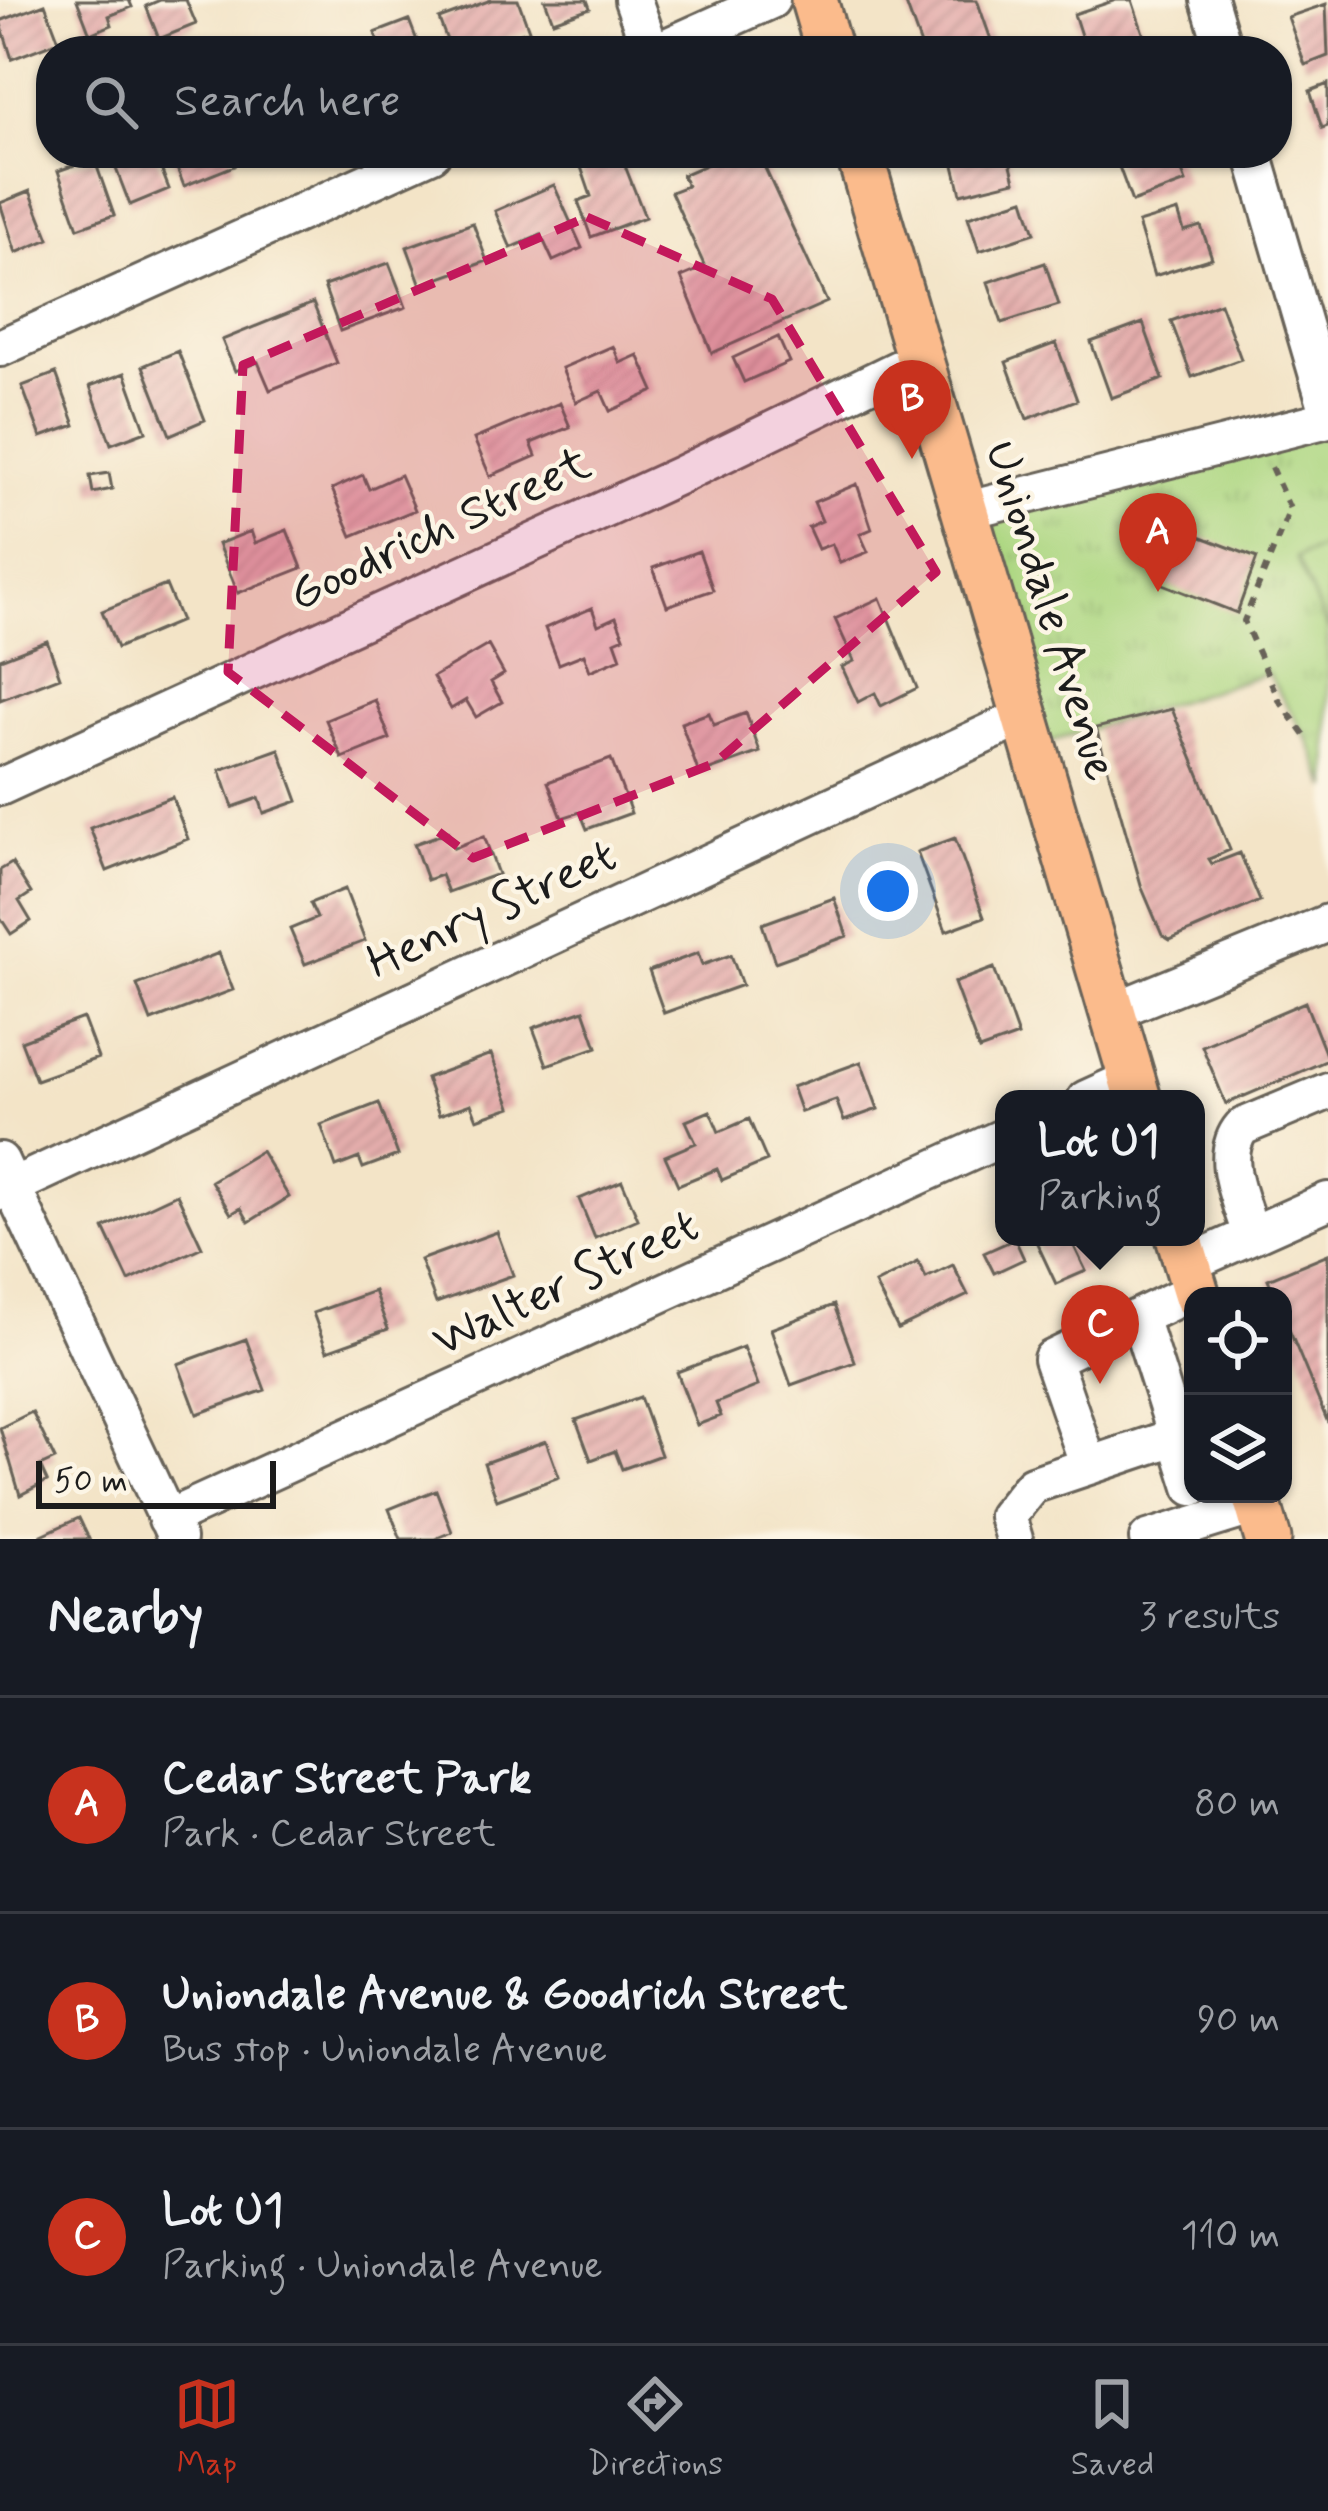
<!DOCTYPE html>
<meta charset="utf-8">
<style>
:root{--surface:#171b24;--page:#242831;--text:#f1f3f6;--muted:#9ea1a6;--line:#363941;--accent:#c8321e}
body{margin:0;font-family:Mynerve,sans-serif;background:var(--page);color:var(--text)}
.controls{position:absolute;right:36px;bottom:36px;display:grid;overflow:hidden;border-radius:24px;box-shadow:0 3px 9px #0004}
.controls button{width:108px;height:108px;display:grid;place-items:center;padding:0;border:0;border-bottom:3px solid var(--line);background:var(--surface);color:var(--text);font:60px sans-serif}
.scale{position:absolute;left:36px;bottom:30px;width:240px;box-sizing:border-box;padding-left:12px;border:6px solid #1c1c1c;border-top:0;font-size:33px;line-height:42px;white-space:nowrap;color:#1c1c1c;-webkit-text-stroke:9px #fcf5e5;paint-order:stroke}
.you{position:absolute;left:888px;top:891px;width:42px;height:42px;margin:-30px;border:9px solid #fff;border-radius:50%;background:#1a73e8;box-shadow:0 0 0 18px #1a73e833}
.badge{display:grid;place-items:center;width:78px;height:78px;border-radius:50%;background:var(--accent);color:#fff;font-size:39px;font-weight:700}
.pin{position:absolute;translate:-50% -99px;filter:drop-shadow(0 3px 6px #0008)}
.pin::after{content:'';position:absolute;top:63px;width:42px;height:36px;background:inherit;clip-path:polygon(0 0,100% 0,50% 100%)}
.popup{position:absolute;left:995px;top:1090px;width:210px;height:156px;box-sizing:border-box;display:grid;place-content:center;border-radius:24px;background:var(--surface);filter:drop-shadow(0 3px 9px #0005);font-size:39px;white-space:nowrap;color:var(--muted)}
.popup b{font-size:45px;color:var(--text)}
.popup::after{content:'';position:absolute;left:50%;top:100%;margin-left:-24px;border:24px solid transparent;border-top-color:var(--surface)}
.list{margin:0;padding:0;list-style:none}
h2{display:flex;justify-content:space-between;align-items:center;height:156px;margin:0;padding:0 48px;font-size:51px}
h2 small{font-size:39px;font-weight:400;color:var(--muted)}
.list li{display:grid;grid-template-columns:78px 1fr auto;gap:36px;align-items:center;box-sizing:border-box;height:216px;padding:0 48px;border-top:3px solid var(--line)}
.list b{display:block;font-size:45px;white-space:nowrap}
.list p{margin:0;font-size:39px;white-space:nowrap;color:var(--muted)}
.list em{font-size:39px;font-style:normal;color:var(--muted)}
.icon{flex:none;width:66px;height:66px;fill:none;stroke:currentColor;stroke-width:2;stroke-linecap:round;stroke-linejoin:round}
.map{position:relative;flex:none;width:1328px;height:1539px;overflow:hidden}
.search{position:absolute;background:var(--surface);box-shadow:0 3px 9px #0004;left:36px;right:36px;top:36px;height:132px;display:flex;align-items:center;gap:30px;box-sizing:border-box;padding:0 42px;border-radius:48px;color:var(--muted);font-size:45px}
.sheet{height:804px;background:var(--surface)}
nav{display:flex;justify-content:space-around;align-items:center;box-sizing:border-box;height:168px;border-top:3px solid var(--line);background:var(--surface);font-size:33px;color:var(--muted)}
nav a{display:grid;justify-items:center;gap:6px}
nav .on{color:var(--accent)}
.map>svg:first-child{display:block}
.grass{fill:url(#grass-tufts);stroke:#647a4f;stroke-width:3}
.pitch{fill:#add782;stroke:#647a4f;stroke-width:3}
.building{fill:url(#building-hatch)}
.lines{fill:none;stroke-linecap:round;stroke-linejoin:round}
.minor-casing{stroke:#676258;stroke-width:42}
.major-casing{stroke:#676258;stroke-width:51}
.path{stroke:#676258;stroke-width:6;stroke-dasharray:9 9;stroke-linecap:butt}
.minor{stroke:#fff;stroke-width:36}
.major{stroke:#fbbb8c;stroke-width:45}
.marked{fill:#c2185b;fill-opacity:0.2;stroke:#c2185b;stroke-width:9;stroke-dasharray:24 15;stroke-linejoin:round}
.labels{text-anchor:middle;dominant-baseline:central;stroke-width:9;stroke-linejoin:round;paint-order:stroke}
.street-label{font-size:48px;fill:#1c1c1c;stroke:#fcf5e5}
</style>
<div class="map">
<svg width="1328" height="1539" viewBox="0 0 1328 1539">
<defs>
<pattern id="grass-tufts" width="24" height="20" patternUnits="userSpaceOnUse" patternTransform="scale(3)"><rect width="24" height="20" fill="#add782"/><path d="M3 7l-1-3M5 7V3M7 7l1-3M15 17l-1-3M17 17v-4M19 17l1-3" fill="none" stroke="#94b870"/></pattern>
<pattern id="building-hatch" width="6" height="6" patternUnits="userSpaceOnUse" patternTransform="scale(3)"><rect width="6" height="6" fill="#e4adac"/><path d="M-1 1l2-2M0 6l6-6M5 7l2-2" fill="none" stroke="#c39493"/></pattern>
</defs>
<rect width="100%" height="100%" fill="#fcf5e5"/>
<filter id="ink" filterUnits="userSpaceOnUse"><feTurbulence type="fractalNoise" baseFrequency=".00833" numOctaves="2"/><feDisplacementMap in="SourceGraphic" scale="24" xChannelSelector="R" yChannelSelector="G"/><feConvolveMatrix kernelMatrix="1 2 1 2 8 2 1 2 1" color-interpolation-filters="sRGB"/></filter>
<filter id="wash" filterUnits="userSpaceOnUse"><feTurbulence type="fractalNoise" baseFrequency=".004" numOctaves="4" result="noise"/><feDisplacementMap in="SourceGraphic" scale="48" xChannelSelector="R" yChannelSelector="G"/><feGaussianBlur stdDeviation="2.7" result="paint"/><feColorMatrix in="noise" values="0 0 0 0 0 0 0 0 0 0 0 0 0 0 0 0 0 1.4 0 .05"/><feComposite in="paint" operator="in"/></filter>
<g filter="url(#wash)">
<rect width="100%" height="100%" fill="#f3e4c7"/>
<!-- grass -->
<path class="grass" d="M1328,420V788L1309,741L1267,673L1034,747L964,511Z"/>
<!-- pitch -->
<path class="pitch" d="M1328,545V630L1296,558Z"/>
<g id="blocks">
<!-- building -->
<path class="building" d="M77,0H129L132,7L109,16L112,25L90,34Z
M160,0H186L196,24L159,39L146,6Z
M491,0H518L529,30L471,51H451L439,19Z
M545,0H587L590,8L553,21Z
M917,0H977L995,51H923L906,4Z
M1116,0H1132L1148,48L1086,51L1074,14Z
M45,4L59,41L12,59L0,21Z
M1326,4L1328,56L1305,65L1288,17Z
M409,20L421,51H381L375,33Z
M1328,84V126L1322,128L1310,91Z
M110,153H155L169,189L130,205Z
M171,153H229L234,166L184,186Z
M620,153L645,217L591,237L578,201L591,196L581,167Z
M733,153H758L827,302L712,353L681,277L705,267L671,192L687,186L682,175Z
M970,153H1008L1015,181L961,194L952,157Z
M1114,153H1175L1186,182L1132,202Z
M94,158L114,215L78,228L58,171Z
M554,185L582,248L553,261L541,235L511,248L495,211Z
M30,191L49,239L16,253L0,203Z
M1024,199L1035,233L979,251L968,217Z
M1178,211L1184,231L1201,226L1212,258L1154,276L1138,223Z
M473,223L487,261L421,285L407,247Z
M389,263L406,307L340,331L324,286Z
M1045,263L1059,305L1002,323L988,282Z
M313,303L337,363L270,390L258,362L235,371L222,340Z
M1220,303L1241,359L1192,377L1171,321Z
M1143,323L1163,379L1111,398L1091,342Z
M778,337L789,362L744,382L733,358Z
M1056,343L1077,400L1027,419L1006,362Z
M613,346L620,363L638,355L654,391L610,411L601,391L576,402L562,368Z
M178,351L205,420L170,435L143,366Z
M56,373L75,425L41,437L22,386Z
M125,373L146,431L111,444L90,386Z
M560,403L570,427L531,443L536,456L490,476L474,439Z
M109,473L112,489L93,493L90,476Z
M363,475L369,489L400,475L415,510L352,536L332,489Z
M857,484L872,529L860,534L868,552L840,563L832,544L818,549L808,527L822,521L814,502Z
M1181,529L1257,558L1237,613L1160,583Z
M287,530L302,568L238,593L218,544L251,531L255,543Z
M699,551L713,590L667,606L653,568Z
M166,585L181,621L117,648L102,611Z
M880,598L917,688L881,706L875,693L858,702L842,667L854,661L835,619Z
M592,608L598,625L616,617L624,637L615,641L621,658L590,671L584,654L559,664L545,628Z
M47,641L60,677L0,700V659Z
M488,645L504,674L491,682L502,702L476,717L466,700L451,709L433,677Z
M375,700L390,739L342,758L326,720Z
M1172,709L1230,850L1209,859L1212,864L1240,853L1260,901L1170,940L1162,935L1142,888L1096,728Z
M709,713L714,725L746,713L760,752L699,774L681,723Z
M279,749L298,801L264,813L259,798L233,807L220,770Z
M611,759L631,813L587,829L580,812L562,818L548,782Z
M172,797L188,839L107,871L90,828Z
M448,832L454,848L484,836L498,874L448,892L441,875L427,880L414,844Z
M955,838L984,917L946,931L917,852Z
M12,863L31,893L19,901L31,921L11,934L0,917V870Z
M345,889L365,941L305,964L290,929L317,918L310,903Z
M834,898L847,936L775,962L762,924Z
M219,953L233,990L151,1021L137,985Z
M698,953L702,965L731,955L742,985L664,1013L649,971Z
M994,968L1018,1036L979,1050L954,983Z
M1305,1002L1328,1060L1226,1104L1202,1046Z
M584,1010L597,1047L547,1065L533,1028Z
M83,1018L98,1058L36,1080L21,1041Z
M491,1054L511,1107L477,1119L471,1104L439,1115L426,1078Z
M861,1062L878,1109L844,1121L836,1100L801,1112L792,1087Z
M379,1103L398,1155L363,1168L359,1158L336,1167L321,1125Z
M710,1111L719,1132L749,1119L767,1161L722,1180L717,1169L678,1185L665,1156L696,1143L686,1121Z
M261,1151L289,1197L249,1222L241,1208L231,1214L211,1181Z
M622,1181L638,1219L595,1238L579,1199Z
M177,1194L202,1247L129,1281L104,1228Z
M497,1232L513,1275L436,1303L420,1260Z
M1034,1237H1083L1072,1242L1086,1271L1056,1284Z
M1015,1239L1024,1259L994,1273L984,1253Z
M1328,1254V1423L1283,1315V1296H1275L1268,1279Z
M918,1262L926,1278L953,1265L968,1295L898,1329L875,1284Z
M374,1291L388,1329L327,1351L313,1313Z
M834,1305L855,1362L791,1385L771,1329Z
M246,1339L265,1390L197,1414L178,1364Z
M743,1347L758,1386L716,1403L721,1416L697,1425L677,1372Z
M640,1397L661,1455L622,1469L615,1451L591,1460L576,1420Z
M32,1412L55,1459L40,1466L47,1481L20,1495L0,1428Z
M546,1441L559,1477L497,1500L484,1463Z
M436,1490L452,1532L435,1539H401L389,1509Z
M79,1518L89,1539H44L42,1535Z"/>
</g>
</g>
<g filter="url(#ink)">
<use href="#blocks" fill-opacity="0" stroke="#676258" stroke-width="3"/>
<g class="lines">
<!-- minor casing -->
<g class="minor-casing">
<path id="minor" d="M633,0L651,51
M1209,0L1224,51
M658,51L771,0
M1253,153L1328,410
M0,348L432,153
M964,511L1328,419
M0,787L680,475L919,359
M1114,1011L1328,923
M1086,1099L1132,1078
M0,1161L177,1539
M0,1192L1025,716
M1251,1235C1242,1203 1217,1156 1242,1127L1328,1091
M1187,1264L1328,1201
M1089,1466L1052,1359L1139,1317
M1193,1487L1139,1317L1195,1290
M167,1519L1004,1137
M1014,1539L1007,1516L1032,1485L1178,1436
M1148,1539L1258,1505"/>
</g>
<!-- major casing -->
<g class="major-casing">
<path id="major" d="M814,0L829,51
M859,153L1138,1099
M1179,1237L1197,1296
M1255,1494L1268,1539"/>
</g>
<!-- path -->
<path class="path" d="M1271,467L1290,509L1244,621L1279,700L1309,741"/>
<!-- minor -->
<use href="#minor" class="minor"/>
<!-- major -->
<use href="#major" class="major"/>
</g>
</g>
<!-- marked area -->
<path class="marked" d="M587,217L772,299L936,572L715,763L473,858L228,672L243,365Z"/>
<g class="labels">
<!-- street labels -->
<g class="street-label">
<text transform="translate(440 530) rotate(-25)">Goodrich Street</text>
<text transform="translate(1050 611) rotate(73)">Uniondale Avenue</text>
<text transform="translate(492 910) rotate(-25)">Henry Street</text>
<text transform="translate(566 1284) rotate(-25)">Walter Street</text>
</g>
</g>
</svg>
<div class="controls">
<button><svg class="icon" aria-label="locate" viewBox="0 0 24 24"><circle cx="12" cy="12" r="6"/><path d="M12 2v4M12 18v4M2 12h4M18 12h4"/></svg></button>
<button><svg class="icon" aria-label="layers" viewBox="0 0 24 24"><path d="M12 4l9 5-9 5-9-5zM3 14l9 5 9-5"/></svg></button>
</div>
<div class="scale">50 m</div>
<div class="you"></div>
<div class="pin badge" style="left:1158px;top:592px">A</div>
<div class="pin badge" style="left:912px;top:459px">B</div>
<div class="pin badge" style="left:1100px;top:1384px">C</div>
<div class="popup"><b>Lot U1</b>Parking</div>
<div class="search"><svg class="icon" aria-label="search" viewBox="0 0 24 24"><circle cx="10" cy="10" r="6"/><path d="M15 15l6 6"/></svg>Search here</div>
</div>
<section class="sheet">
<h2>Nearby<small>3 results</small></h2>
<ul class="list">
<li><span class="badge">A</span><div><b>Cedar Street Park</b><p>Park · Cedar Street</p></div><em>80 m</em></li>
<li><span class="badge">B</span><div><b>Uniondale Avenue &amp; Goodrich Street</b><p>Bus stop · Uniondale Avenue</p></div><em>90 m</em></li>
<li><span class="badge">C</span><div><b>Lot U1</b><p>Parking · Uniondale Avenue</p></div><em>110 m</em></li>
</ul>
</section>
<nav>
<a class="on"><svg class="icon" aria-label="map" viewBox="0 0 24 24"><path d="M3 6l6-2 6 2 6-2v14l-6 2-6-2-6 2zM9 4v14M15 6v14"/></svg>Map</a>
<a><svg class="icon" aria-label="directions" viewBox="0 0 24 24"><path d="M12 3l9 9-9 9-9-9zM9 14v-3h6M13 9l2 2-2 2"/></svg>Directions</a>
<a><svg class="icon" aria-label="saved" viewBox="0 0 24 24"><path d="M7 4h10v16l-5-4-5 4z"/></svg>Saved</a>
</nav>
